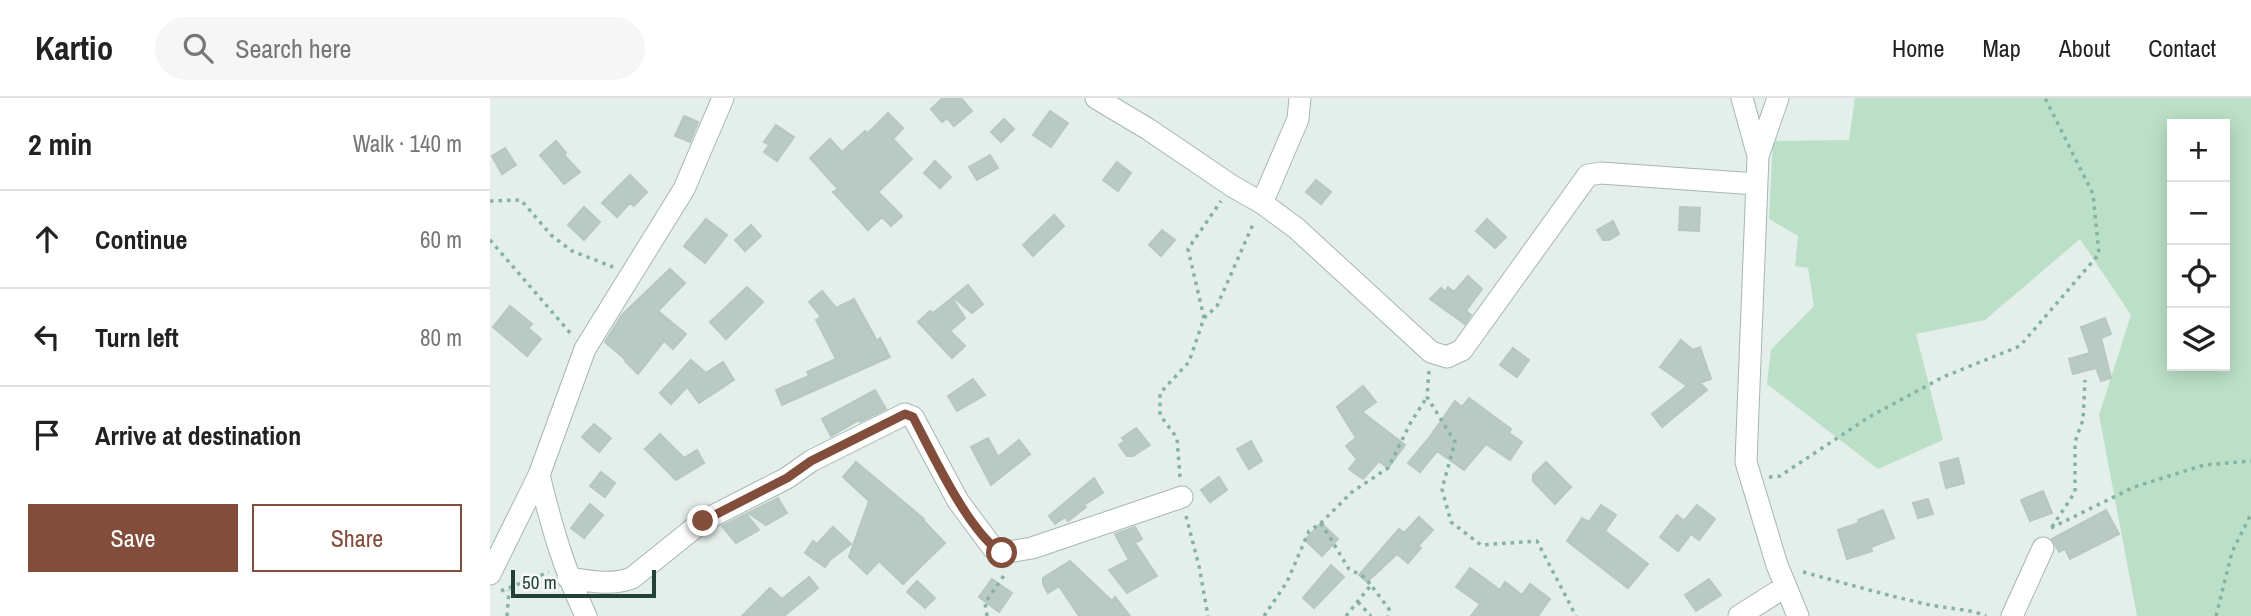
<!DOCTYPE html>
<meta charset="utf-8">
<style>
:root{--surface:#fff;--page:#f6f6f6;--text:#222;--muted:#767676;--line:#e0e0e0;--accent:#824e3b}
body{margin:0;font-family:"Archivo Narrow",sans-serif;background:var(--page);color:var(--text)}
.controls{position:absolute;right:21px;top:21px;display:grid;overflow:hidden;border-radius:0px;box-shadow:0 4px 18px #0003}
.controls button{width:63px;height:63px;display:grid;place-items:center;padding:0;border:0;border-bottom:2px solid var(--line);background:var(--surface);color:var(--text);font:35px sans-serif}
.scale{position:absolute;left:21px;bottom:18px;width:145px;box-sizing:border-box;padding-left:7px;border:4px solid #224139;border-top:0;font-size:19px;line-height:24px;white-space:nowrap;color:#224139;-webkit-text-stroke:5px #f5faf8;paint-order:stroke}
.stop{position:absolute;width:21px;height:21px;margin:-16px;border:5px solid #824e3b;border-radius:50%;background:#fff}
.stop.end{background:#824e3b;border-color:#fff;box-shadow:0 2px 7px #0008}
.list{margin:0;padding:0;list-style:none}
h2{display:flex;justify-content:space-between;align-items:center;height:91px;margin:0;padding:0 28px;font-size:30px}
h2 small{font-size:23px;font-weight:400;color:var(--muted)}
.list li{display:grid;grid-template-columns:46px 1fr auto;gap:21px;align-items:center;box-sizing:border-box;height:98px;padding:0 28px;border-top:2px solid var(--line)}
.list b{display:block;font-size:26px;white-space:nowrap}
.list em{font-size:23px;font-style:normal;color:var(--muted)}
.actions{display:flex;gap:14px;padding:21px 28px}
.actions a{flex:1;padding:16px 0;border:2px solid var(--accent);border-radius:0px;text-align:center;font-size:24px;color:var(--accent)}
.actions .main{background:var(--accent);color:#fff}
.icon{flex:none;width:38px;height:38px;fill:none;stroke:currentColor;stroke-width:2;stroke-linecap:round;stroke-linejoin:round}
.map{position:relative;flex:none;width:1761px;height:518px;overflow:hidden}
header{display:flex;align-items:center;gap:42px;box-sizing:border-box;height:98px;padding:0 35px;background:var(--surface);border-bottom:2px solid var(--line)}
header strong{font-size:33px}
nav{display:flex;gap:38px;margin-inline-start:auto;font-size:24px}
.search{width:490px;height:63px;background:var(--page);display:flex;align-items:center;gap:18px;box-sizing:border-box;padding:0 24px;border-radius:38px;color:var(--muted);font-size:26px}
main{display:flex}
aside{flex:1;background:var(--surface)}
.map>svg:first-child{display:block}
.green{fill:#bce0c7;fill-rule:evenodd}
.building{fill:#b9c9c3;stroke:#b6c8c1;stroke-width:2}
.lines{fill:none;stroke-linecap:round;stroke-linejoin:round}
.minor-casing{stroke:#a6b7b1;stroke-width:23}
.path{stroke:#83b3a5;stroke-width:3.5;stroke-dasharray:3.5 5;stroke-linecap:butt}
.minor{stroke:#fff;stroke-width:21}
.route{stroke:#824e3b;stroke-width:9}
</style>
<header>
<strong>Kartio</strong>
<div class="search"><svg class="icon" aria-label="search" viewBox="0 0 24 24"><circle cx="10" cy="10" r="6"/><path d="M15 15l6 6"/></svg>Search here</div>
<nav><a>Home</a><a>Map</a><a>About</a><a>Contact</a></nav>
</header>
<main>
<aside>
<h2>2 min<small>Walk · 140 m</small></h2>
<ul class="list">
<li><svg class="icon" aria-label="ahead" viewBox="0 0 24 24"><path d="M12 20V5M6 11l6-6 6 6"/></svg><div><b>Continue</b></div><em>60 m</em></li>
<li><svg class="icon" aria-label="left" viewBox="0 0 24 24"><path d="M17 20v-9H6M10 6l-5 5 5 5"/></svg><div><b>Turn left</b></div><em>80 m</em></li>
<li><svg class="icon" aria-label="arrive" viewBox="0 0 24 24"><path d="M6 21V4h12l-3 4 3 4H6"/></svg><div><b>Arrive at destination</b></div></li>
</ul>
<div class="actions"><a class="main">Save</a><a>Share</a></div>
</aside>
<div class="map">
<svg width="1761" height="518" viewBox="0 0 1761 518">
<rect width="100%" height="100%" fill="#e4eeea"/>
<!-- green -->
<path class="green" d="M1365,0H1761V518H1647L1609,317L1641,217L1590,141L1495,222L1426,236L1453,342L1388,371L1277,286L1281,252L1324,208L1318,170L1305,168L1308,138L1279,121L1283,43L1359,42ZM1682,26H1735V268H1682Z"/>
<!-- building -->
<path class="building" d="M453,0H471L482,13L464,28L457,20L452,24L441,11Z
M560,13L578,25L561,49L543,37Z
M398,15L413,30L403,41L422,61L388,94L412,118L401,128L392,119L378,132L343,94L348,91L320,60L340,41L352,54L375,33L378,35Z
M194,18L208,24L200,44L185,38Z
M514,21L524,31L511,44L501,34Z
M286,27L304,39L287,63L274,54L279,47L274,44Z
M66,43L76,55L74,57L90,74L74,86L50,57Z
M15,50L26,67L12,76L2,58Z
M500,57L508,70L487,82L479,69Z
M445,63L461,79L450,90L434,75Z
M627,64L641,75L628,93L613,82Z
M140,77L157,94L144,108L140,105L127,119L112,105Z
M826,82L841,94L831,106L816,94Z
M94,109L110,124L94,142L78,127Z
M1190,109L1210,110L1209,133L1189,132Z
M564,117L574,128L543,158L533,147Z
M216,121L237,137L215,165L194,148Z
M997,121L1016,139L1005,150L986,133Z
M1123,123L1129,136L1119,142H1113L1107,132Z
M261,127L271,138L255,153L245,142Z
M672,132L685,142L671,158L659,147Z
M180,171L195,185L168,213L196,236L183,251L174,243L148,276L135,263L136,262L115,244L132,217Z
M978,178L992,191L976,213L981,217L975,226L940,201L951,190L955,194L958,189L964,194Z
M478,187L493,206L482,215L463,199Z
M257,189L273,204L236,241L220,224Z
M332,193L346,210L364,201L387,243L390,240L400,259L292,307L286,292L319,278L317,274L346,261L326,222L331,219L319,204Z
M462,200L475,220L460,233L475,248L462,260L428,224L440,213L443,215Z
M20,208L42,226L38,230L51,241L37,258L3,229Z
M1615,220L1621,236L1611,240L1621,280L1611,283L1606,270L1583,276L1579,261L1600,255L1591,229Z
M1191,242L1203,252L1210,249L1221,281L1210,285L1217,292L1172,329L1162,316L1197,288L1170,269Z
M1023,250L1039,262L1027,279L1010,267Z
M201,262L216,275L233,264L244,282L209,305L197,289L181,306L170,295Z
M483,281L495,297L467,313L458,298Z
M873,288L886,304L872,314L915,347L898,370L889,363L873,381L859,371L867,361L856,348L866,340L847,309Z
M385,292L396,311L370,324L369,322L341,338L332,321Z
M979,300L1021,331L1019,335L1032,344L1020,362L996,346L974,372L947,353L930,374L918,365L939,340L965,303L972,309Z
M104,326L121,340L109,354L92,339Z
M646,330L660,347L643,358H637L629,347L635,343L632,340Z
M170,336L194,360L207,352L214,365L186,382L155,351Z
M498,340L508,359L529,342L540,356L501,387L481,349Z
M761,343L772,363L759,371L747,351Z
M1468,360L1474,385L1456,390L1450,365Z
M366,364L434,421L433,422L455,445L413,486L389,463L377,476L359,459L379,403L353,379Z
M1056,364L1081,389L1065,406L1043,383V377Z
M111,374L125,385L115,399L100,388Z
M729,379L737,392L720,404L711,392Z
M604,380L613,395L594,407L596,409L578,423L575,419L565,426L559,418Z
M1553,393L1562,415L1540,423L1531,402Z
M288,400L297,415L276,427L258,415Z
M1438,401L1443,416L1428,420L1423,405Z
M100,406L113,417L94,440L81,430Z
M1111,407L1126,417L1115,433L1158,466L1138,490L1077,443L1092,420L1099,424Z
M1207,407L1225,421L1209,442L1201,436L1188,453L1170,439L1187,417L1194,423Z
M1393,412L1404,440L1381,449L1382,453L1357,461L1348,432L1369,425L1368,422Z
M1616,412L1629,436L1580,461L1575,451L1569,454L1562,441Z
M256,416L269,432L246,445L232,428Z
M929,419L943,432L928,448L931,450L918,465L907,456L877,484L869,477L909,431L914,435Z
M831,425L848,441L832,458L815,442Z
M343,429L361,446L340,462L335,469L315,455L323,443L327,446Z
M645,429L652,441L645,445L667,478L637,495L619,472L639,462L625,436Z
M580,463L622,503L625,499L640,518H589L569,488L558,495L553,486V480Z
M841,467L854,479L824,510L813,500Z
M980,470L1010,492L1015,484L1032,497L1040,486L1060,501L1048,518H981L990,506L966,489Z
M319,479L328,490L294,518H252L280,490L292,501Z
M502,481L522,495L509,514L489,499Z
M1219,481L1231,497L1206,513L1195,497Z
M427,483L445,500L435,510L417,494Z"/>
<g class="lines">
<!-- minor casing -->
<g class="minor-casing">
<path id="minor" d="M606,0L658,31L742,88L772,105L806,130L941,254L957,259L972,252L1098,77L1111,75L1266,86
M1252,0L1268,58
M1288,0L1268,58L1256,364L1287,467L1308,518
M772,105L808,21L810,0
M49,377C61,426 74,472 96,518
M0,476L49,377L95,251L194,91L233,0
M78,480C99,483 121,488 142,480L213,423L297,380L321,363L415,316L423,319L468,403L503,450L512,455L542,450L692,399
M1249,518L1295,489
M1522,518L1553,450"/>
</g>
<!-- path -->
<path class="path" d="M0,103L31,102L61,137L82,153L123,169
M0,142L82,237
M714,220L727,208L764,124
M939,273L937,299L965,344L952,391L961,424L991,447L1047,443L1086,518
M690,379L687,340L670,317V295L699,264L714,220L698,151L731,103
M1279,379L1290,378L1379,319L1453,279L1530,248L1609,156L1603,96L1555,0
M696,418L709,468L718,518
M831,425L859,471L874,479L881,487
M1562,429L1585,394V344L1593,322L1595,282
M1561,430L1644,389L1714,367L1761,363
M1313,474C1354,485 1395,497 1436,506C1456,511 1477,510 1496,518
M11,493L59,474
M868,504L881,518
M17,518L19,492
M497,518L495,505L515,476
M774,518L797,484L819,433L831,425L862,394L898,370L921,324L937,299
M856,518L881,487L899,511L898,518
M1726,518L1742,454L1761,416"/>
<!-- minor -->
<use href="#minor" class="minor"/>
</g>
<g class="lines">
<!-- route -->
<path class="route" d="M213,423L297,380L321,363L415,316L423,319C442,355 479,435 512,455"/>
</g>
</svg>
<div class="controls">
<button>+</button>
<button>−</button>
<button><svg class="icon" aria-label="locate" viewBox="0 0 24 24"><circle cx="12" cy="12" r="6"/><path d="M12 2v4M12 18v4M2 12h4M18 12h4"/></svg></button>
<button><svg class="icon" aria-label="layers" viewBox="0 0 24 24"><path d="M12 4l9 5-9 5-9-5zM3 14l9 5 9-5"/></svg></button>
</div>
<div class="scale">50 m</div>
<div class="stop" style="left:512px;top:455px"></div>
<div class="stop end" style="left:213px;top:423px"></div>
</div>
</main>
